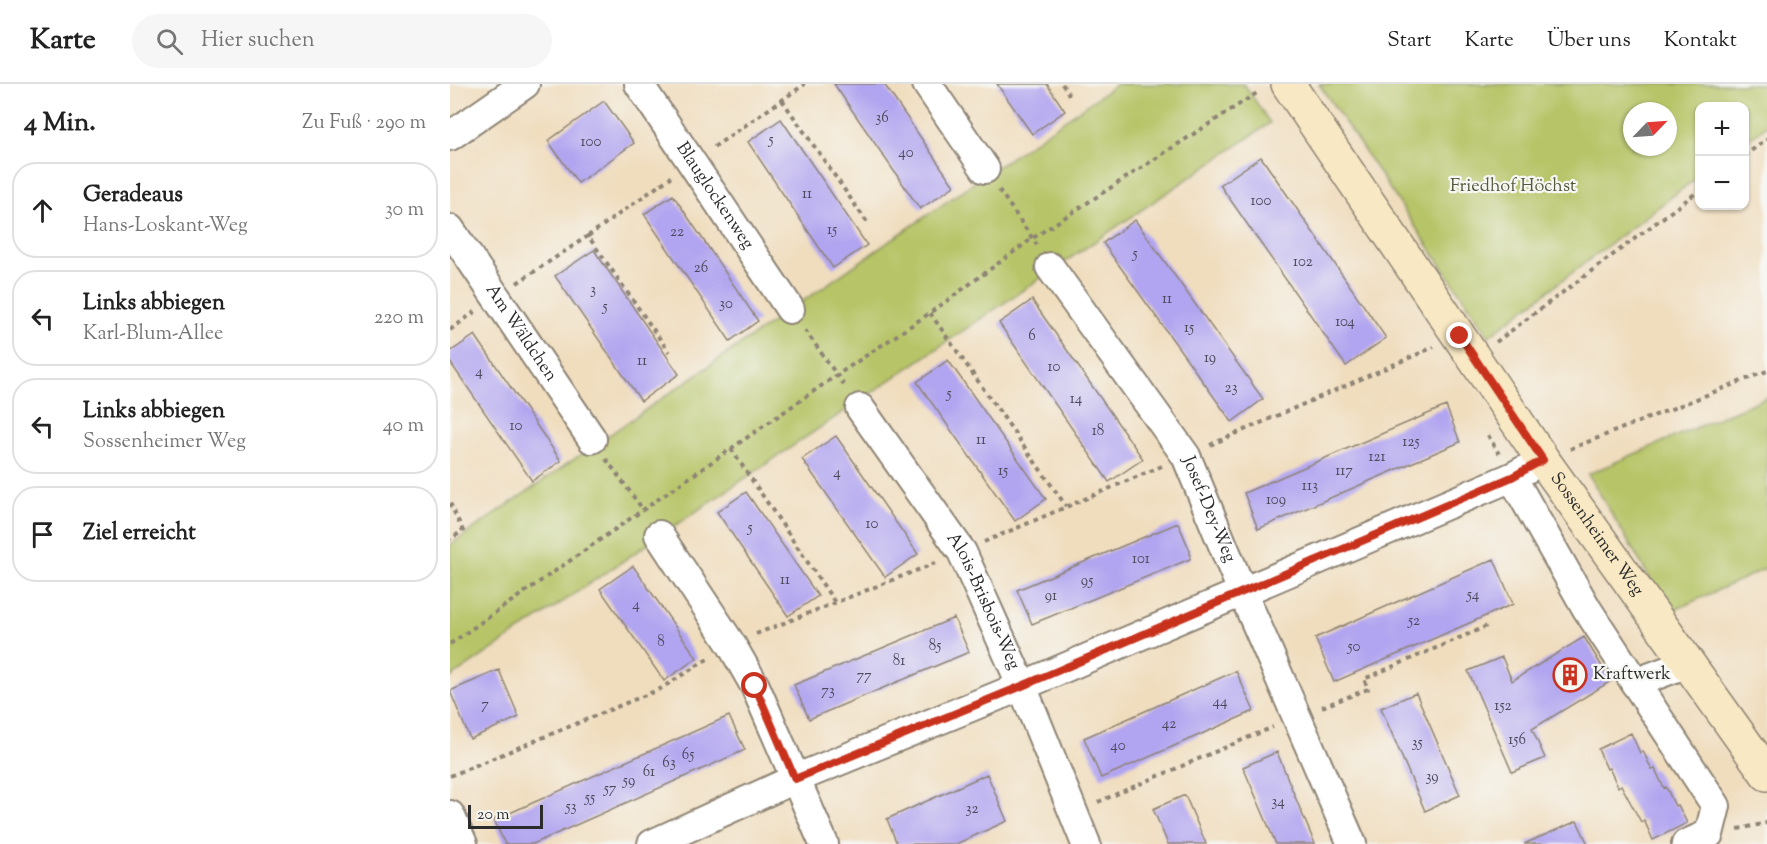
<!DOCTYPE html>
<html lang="de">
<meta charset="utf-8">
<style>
:root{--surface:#fff;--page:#f6f6f6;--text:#222;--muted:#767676;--line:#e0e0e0}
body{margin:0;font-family:"Sorts Mill Goudy",serif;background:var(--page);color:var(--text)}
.controls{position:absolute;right:18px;top:18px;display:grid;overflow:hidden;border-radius:12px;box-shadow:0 2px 4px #0004}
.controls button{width:54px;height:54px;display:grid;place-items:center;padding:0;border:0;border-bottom:2px solid var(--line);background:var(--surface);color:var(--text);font:30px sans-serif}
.compass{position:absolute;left:1173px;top:18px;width:54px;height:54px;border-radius:50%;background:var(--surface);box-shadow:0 2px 4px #0004;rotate:65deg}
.scale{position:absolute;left:18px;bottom:15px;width:75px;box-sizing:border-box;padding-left:6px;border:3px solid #2b2b2b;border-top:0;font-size:16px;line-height:21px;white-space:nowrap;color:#2b2b2b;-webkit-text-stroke:4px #f6f6f2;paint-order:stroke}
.stop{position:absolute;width:18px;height:18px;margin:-14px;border:4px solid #c8321e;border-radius:50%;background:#fff}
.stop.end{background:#c8321e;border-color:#fff;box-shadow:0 2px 6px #0008}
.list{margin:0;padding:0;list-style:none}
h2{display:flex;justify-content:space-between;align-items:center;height:78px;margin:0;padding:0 24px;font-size:26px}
h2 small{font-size:20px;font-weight:400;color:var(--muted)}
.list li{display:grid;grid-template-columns:39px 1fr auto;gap:18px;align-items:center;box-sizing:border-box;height:96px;margin:0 12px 12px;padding:0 12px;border:2px solid var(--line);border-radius:24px}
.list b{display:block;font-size:22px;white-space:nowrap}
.list p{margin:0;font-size:20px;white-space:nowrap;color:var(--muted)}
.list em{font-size:20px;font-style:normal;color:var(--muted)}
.icon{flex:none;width:33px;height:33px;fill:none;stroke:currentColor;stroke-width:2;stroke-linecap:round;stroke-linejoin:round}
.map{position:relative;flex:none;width:1317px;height:760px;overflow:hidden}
header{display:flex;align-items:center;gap:36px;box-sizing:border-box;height:84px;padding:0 30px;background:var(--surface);border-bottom:2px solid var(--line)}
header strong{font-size:28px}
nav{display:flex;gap:33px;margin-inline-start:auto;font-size:21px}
.search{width:420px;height:54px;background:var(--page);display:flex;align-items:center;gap:15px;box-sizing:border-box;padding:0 21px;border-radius:33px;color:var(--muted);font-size:22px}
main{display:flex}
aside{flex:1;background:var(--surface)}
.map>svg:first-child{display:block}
.green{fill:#b7c568;stroke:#71784a;stroke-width:1.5;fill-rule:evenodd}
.building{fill:#b1a4f0}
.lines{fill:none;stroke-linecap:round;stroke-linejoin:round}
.street-casing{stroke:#8e8474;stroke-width:32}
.secondary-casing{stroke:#8e8474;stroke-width:36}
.path{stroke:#8e8474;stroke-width:4;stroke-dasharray:4.5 4.5;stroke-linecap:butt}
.street{stroke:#fff;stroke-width:28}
.secondary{stroke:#f8e8c3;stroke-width:33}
.route{stroke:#c8321e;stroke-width:8}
.labels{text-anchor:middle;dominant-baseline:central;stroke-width:4.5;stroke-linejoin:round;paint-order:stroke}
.number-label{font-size:15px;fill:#4c495c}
.park-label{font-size:18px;fill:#55593d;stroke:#f6f6f2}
.street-label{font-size:18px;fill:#2b2b2b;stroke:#f6f6f2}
.poi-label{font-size:18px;fill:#2b2b2b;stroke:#f6f6f2;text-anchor:start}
</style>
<header>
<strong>Karte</strong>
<div class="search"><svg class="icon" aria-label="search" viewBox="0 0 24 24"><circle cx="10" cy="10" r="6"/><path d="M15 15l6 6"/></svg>Hier suchen</div>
<nav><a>Start</a><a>Karte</a><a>Über uns</a><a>Kontakt</a></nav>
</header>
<main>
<aside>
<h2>4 Min.<small>Zu Fuß · 290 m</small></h2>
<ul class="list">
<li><svg class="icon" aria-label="ahead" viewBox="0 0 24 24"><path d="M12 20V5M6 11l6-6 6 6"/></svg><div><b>Geradeaus</b><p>Hans-Loskant-Weg</p></div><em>30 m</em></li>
<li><svg class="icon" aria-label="left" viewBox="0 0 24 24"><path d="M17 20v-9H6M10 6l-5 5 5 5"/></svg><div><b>Links abbiegen</b><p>Karl-Blum-Allee</p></div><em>220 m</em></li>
<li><svg class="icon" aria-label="left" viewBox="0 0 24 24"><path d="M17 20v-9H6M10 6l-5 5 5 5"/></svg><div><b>Links abbiegen</b><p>Sossenheimer Weg</p></div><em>40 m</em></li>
<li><svg class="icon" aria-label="arrive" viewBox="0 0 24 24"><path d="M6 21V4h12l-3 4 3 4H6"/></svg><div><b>Ziel erreicht</b></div></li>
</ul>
</aside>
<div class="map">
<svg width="1317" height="760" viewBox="0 0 1317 760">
<rect width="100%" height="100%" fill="#f6f6f2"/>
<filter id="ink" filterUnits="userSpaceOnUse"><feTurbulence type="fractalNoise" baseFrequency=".0167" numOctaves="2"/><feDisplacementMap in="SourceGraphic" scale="12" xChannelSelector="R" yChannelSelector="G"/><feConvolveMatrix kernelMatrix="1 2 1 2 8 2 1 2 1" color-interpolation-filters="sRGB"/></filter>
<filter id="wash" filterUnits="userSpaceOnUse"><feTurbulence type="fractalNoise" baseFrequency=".008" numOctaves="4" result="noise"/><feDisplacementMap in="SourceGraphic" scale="24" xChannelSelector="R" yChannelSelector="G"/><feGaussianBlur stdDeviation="1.35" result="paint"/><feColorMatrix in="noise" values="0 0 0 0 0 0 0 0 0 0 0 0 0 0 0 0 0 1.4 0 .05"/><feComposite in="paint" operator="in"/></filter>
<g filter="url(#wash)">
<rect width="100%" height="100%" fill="#f0ddbe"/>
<!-- green -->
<path class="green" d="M667,0H794L820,39L0,594V461Z
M869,0H1317V41L1295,58L1294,22H1250L1249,92L1039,252ZM1182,27H1218V63H1182Z
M1317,313V484L1220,528L1138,390Z"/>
<g id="blocks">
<!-- building -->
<path class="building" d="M384,0H434L504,102L470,125Z
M547,0H597L615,27L582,50Z
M154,17L184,59L128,99L98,57Z
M331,35L417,161L383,184L298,58Z
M811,73L936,254L896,282L770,101Z
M223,111L308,237L280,257L194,130Z
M685,136L813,315L782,338L653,159Z
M144,166L229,290L191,317L105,192Z
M582,216L693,375L659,398L549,239Z
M25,251L111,377L82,397L0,278V268Z
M498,276L596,415L565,437L467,298Z
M996,322L1010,358L808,445L794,409Z
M386,352L468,470L435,493L352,375Z
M296,408L368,512L338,532L267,428Z
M728,439L740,467V475L582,540L567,506Z
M1044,475L1063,520L884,598L865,554Z
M183,482L247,574L214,597L150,505Z
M504,534L519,568L359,635L344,601Z
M1134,553L1161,597L1082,645L1095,674L1062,688L1018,587L1052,573L1062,597Z
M49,586L69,633L20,655L0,607Z
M786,587L804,627L651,694L634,654Z
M966,609L1010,711L975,727L931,624Z
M279,632L295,666L83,760H55L44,736Z
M1181,649L1190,669L1193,667L1202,686L1205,685L1214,704L1216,703L1225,722L1228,721L1237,739L1203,756L1194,736L1191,738L1171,701L1168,703L1159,684L1157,685L1148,665Z
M827,668L848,720L865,760H826L815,734L793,683Z
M537,690L557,737L506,760H447L437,735Z
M735,711L756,760H718L703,725Z
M1127,737L1138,760H1074Z"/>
</g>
</g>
<g filter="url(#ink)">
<use href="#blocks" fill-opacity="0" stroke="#8e8474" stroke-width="1.5"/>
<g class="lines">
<!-- street casing -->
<g class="street-casing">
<g id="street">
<path id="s1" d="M189,0L340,225"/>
<path d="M477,0L535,85"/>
<path d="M0,52L75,0"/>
<path id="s2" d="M0,145L142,355"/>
<path id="s3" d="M600,183L736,372L792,507L902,760"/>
<path id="s4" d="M410,324L512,468L572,602L636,760"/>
<path d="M1062,393L1137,525L1266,722L1259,750L1236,760"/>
<path d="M209,451L281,560L305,602L374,760"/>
<path d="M1185,599L1238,579"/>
<path d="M0,731L13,760"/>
<path d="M202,760L345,695L572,602L1062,393L1093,376"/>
</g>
</g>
<!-- secondary casing -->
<g class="secondary-casing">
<g id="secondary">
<path id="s5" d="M838,0L1093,376L1317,690"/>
</g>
</g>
<!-- path -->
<path class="path" d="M612,0L620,12
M332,16L419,141
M264,63L355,0
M1294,72L1317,55
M549,106L587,161
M138,152L221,93
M67,199L138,152L219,268
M480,229L616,422
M0,246L26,227
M355,246L396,304
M1046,258L1250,106
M1038,351L1049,370
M760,361L984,263
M281,365L386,520
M1120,365L1317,287
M156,375L194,427
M0,419L13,447L0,455
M534,458L712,382
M306,550L488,478
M0,560L387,291L480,229L583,154L810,7
M872,623L918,605L914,595L1037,542
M0,692L210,605L259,574
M648,718L823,643
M1288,745L1317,739"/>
<!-- street -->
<use href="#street" class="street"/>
<!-- secondary -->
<use href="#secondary" class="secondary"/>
</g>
</g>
<g class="lines" filter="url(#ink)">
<!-- route -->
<path class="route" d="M305,602L345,695L572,602L1062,393L1093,376L1010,252"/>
</g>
<!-- icons -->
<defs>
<g id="building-ring" transform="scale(1.725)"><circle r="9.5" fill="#f6f6f2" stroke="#c8321e" stroke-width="1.5"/><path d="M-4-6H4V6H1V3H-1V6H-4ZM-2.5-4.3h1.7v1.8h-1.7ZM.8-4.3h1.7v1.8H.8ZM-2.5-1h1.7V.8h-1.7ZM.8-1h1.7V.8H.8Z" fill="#c8321e"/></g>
</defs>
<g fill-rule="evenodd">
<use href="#building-ring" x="1120" y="591"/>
</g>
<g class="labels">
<!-- number labels -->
<g class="number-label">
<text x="432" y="34">36</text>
<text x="321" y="56">5</text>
<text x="141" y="58">100</text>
<text x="456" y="69">40</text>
<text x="357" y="110">11</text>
<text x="811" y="117">100</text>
<text x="382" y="146">15</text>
<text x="227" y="148">22</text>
<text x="685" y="170">5</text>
<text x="853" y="178">102</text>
<text x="251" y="184">26</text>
<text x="143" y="206">3</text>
<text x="717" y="215">11</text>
<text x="276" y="220">30</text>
<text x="155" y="223">5</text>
<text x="895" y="238">104</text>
<text x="739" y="244">15</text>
<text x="582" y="252">6</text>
<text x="760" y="274">19</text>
<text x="192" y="277">11</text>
<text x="604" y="283">10</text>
<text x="29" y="288">4</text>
<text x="781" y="304">23</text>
<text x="499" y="310">5</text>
<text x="626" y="315">14</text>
<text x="66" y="342">10</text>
<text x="648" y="347">18</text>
<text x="531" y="356">11</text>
<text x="961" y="358">125</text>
<text x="927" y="373">121</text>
<text x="553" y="387">15</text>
<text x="894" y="387">117</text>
<text x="387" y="389">4</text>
<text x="860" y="402">113</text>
<text x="826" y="416">109</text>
<text x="422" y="440">10</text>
<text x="300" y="444">5</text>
<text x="691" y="475">101</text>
<text x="335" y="496">11</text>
<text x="637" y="497">95</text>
<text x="1023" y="511">54</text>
<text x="601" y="512">91</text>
<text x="186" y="521">4</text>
<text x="964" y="537">52</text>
<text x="211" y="558">8</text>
<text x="485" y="562">85</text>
<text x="904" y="563">50</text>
<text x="449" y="577">81</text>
<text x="414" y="592">77</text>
<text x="378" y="607">73</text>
<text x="770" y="618">44</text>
<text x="35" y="621">7</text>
<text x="1053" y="622">152</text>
<text x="719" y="640">42</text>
<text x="1067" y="656">156</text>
<text x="967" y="659">35</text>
<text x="668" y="662">40</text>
<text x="238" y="671">65</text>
<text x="219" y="679">63</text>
<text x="199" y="688">61</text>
<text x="982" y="693">39</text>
<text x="179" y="697">59</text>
<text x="160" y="705">57</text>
<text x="140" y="714">55</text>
<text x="828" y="718">34</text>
<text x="121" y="723">53</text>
<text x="522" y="725">32</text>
</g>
<!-- park labels -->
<g class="park-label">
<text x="1063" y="103">Friedhof Höchst</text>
</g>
<!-- street labels -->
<g class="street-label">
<text stroke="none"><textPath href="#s1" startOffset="135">Blauglockenweg</textPath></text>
<text stroke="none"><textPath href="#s2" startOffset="126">Am Wäldchen</textPath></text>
<text stroke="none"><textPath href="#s3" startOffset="291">Josef-Dey-Weg</textPath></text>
<text stroke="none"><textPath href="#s5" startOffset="546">Sossenheimer Weg</textPath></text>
<text stroke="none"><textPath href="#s4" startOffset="230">Alois-Brisbois-Weg</textPath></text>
</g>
<!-- poi labels -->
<g class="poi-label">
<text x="1143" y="591">Kraftwerk</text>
</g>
</g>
</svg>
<div class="controls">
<button>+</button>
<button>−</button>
</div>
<svg class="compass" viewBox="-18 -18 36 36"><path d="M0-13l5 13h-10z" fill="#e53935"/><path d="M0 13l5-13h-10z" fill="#767676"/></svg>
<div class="scale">20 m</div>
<div class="stop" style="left:305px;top:602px"></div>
<div class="stop end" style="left:1010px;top:252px"></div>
</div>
</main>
